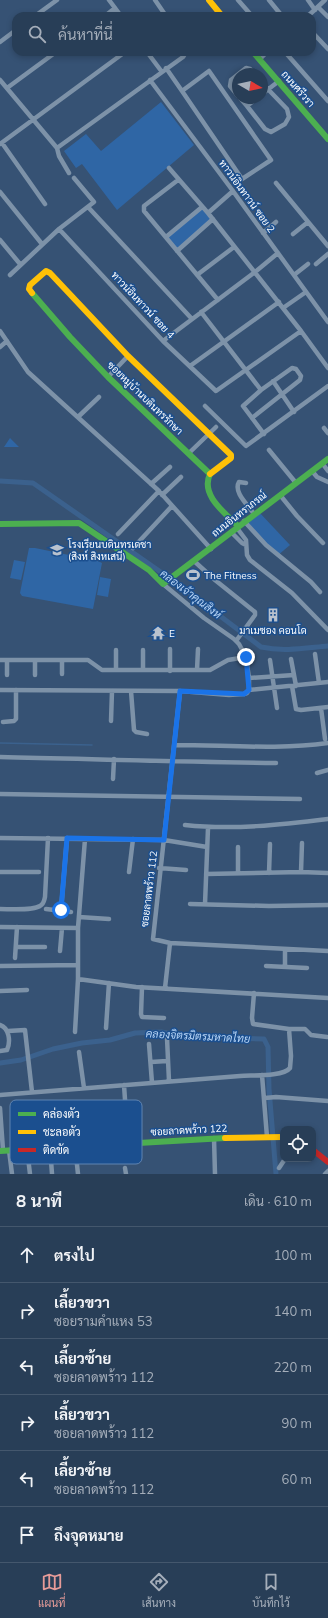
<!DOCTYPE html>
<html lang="th">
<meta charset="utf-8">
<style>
:root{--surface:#283e57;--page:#344961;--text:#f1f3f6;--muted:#a5aeba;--line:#44576d;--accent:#e69b98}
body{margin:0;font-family:Mulish,Sarabun,sans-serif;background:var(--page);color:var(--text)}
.controls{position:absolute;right:12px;bottom:12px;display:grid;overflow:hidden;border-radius:8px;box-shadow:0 2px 6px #0003}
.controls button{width:36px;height:36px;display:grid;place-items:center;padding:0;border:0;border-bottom:1px solid var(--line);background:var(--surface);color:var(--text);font:20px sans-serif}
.compass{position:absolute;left:232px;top:68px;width:36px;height:36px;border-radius:50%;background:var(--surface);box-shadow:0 2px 6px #0003;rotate:99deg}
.stop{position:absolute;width:12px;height:12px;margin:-9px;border:3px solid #1a73e8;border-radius:50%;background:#fff}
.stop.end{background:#1a73e8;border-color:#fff;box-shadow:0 1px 4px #0008}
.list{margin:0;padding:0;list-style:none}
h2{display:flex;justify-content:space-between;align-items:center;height:52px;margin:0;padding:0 16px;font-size:17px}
h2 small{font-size:13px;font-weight:400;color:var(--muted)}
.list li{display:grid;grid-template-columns:26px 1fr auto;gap:12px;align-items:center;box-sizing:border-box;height:56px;padding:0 16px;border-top:1px solid var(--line)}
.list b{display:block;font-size:15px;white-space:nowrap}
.list p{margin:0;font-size:13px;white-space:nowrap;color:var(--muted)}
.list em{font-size:13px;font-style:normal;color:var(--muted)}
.icon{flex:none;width:22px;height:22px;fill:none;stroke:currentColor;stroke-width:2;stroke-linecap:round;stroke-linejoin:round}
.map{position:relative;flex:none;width:328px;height:1174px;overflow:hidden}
.search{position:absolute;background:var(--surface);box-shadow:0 2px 6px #0003;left:12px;right:12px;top:12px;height:44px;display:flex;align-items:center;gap:10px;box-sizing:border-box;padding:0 14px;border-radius:12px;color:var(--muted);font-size:15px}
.sheet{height:388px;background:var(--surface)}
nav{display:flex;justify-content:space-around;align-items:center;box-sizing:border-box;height:56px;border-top:1px solid var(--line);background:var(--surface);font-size:11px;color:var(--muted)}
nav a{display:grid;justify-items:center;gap:2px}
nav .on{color:var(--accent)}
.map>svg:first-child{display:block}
.green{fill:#2f66a5}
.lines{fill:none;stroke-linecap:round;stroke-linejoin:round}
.stream{stroke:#3b618d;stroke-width:1.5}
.canal{stroke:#3b618d;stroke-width:5}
.street{stroke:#7d92a8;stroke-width:4.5}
.fast{stroke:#4caf50;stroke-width:6}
.slow{stroke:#ffc107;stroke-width:6}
.jam{stroke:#c62828;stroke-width:6}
.route{stroke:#1a73e8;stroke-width:5}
.labels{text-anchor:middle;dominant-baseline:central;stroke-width:3;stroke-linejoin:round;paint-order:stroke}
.street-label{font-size:10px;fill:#fff;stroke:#1b4f8f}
.poi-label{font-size:10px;fill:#fff;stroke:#1b4f8f;text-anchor:start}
.water-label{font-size:11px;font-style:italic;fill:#b5d3f5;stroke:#1b4f8f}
.key{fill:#1b4f8f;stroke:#5f84b1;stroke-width:1}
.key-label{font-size:11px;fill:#fff}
</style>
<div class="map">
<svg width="328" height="1174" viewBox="0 0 328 1174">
<rect width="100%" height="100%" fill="#365274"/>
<!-- green -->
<path class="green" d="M161,102L194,145L117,210L82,164L76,168L64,151L86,134L101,151Z
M203,208L212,219L177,249L167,237Z
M10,438L19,447H4Z
M259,512L290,545L277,556L245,521Z
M29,548H35L98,561L102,563L93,609L22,596L20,593Z
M14,560L25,562L21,580L10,578Z
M100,577L111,579L108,597L97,595Z"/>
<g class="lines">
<!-- stream -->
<path class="stream" d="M0,743L92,745"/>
<!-- canal -->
<path class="canal" d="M0,481L33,483L175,582L261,647C284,652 305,648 328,646
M0,1063L21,1060L53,1049L82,1043L110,1040L135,1033L161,1032L190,1037L264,1039L268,1047L269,1089L276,1174"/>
<!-- street -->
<path class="street" d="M109,0L121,16
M155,0L166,16
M238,0L252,16
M269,0L282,16
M308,0L315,10
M318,7L328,17
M35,16L57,0
M105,16L115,8
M308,16L325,0
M312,32L328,49
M0,42L16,30
M147,52L162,72
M285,52L328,101
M260,59L267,52
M166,68L182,91
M209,71L271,160L242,179L182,91Z
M0,80L57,148L59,156L69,173
M150,80L230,187L328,322
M7,88L56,52
M262,94L279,81
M238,96L230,86L231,80L246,68L250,69L254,74
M240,98L247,106
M257,98L247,106L265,129L271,132L285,124L289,117L287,109L262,83
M2,143L45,204
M0,144L125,52
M57,148L183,57L186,52
M169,168L208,213L301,331L328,368
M178,180L144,206V211L218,300
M276,183L328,246
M0,192L42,244
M88,207L192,319
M208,213L233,191
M59,229L163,341L216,391L301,331
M263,233L276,222
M293,234L308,222
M166,237L202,207
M0,240L20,264
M177,251L213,219
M316,264L328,254
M10,275L59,229L94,202L74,178
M197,275L234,247
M294,275L308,264
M283,308L306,292
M201,312L261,390L243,406L264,434
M0,331L28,372L159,491L211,549
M163,341L255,272L278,253
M0,347L7,341
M190,366L279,302
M108,377L128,356
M273,381L294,412
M205,406L246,446L328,386
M78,417L99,397
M252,418L300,380L301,376L296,369L292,368L261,390
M324,428L328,433
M269,450L296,483
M189,453L216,427
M322,463L328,471
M312,471L317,477L328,482
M246,483L239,482C233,492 248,505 254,514
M151,484L170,467
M162,495L181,477
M280,495L297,516L323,543
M244,521L266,545L311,582L320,592
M237,528L246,540L247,555L250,560L292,593L328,630
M231,532L242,543L246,545
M118,534L159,491
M133,548L172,506
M194,561L215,580L255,612V615L236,641
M116,650V670
M315,654L319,683
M291,659L294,675
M0,660H88L102,670H210L228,660L246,657
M35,660V675
M270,660L277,708
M143,670V650
M197,670L198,649
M170,671V649
M62,674V660
M7,675V660
M249,678L294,675L296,686
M292,686L296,709L301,710L328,707
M0,690L180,691L229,695L244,694L247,693L249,690V678L246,657L239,644L234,639L204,618L163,584
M249,690L328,682
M131,691L134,730L136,732L147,734
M180,691L153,939L170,943L328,951
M321,708L325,739
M111,721L112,691
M3,722L14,721L16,719V690
M175,745C226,745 278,750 328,743
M0,757C92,759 184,762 276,763
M317,773L328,770
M113,779L114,759
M0,794L300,799
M185,825C232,830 281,825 328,819
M0,838L164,840L207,847
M159,868L186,870
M0,872H39
M129,872L133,839
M301,872L302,843
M238,873V847
M269,873L270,844
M206,874L301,872L328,873
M190,904L269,906L328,905
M205,904L208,828
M0,909C10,909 32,911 40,906C44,904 44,901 45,897L48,838
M46,909L71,912
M61,910L67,838
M79,917L109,919
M0,927L78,928
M16,947H45
M285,950V967
M60,951L62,928
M15,958L17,927
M0,966L78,965
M266,966L307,968
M78,979L136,987L328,998
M142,987L141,1014L142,1017L164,1018
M165,988L170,943
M0,991L27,990
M0,1025C9,1028 11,1041 7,1050L0,1051
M106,1028L109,983
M289,1029H305L311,1035L327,1037
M8,1031L25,1030L32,1092
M75,1032L78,979V928L85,839
M167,1038L169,1081
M149,1044L152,1083
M79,1052L84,1088
M151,1062L167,1061
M262,1075L267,1137
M124,1085L128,1143
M0,1095C80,1088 160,1082 240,1076C252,1075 283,1077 290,1068L291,1056L289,1029L253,1024L252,1018L254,993
M265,1098L276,1097L328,1101
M0,1108L3,1150
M214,1138L215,1174
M75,1146L78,1174
M50,1147L52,1174
M27,1149L30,1174
M9,1150L12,1174
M125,1168L126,1174
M279,1168L285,1159
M325,1174L328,1171"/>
<!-- fast -->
<path class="fast" d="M253,52L328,139
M32,293L70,337L108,377L210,474C200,495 225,513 238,526
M0,524L79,523L149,570L163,584L328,459
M0,1151L225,1138"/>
<!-- slow -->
<path class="slow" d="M209,0L222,16
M32,293L29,289L30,285L46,271L50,273L128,356L231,455V458L210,474
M225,1138L283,1137"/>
<!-- jam -->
<path class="jam" d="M313,1150L328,1162"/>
</g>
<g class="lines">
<!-- route -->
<path class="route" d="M61,910L67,838L164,840L180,691L244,694L249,690L246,657"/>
</g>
<!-- icons -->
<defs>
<g id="school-bare" transform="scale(1.08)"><path d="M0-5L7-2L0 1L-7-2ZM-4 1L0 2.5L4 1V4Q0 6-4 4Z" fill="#b9c2ce" stroke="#1b4f8f" stroke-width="2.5" paint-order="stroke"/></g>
<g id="stadium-bare" transform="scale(1.08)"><path d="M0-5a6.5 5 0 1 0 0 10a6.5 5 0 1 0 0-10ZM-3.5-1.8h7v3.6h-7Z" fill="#b9c2ce" stroke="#1b4f8f" stroke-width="2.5" paint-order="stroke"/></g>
<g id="building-bare" transform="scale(1.08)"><path d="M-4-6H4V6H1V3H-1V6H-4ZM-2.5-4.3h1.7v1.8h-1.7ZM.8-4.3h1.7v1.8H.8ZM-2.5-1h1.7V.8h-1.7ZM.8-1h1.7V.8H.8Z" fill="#b9c2ce" stroke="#1b4f8f" stroke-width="2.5" paint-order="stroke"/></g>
<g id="temple-bare" transform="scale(1.08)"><path d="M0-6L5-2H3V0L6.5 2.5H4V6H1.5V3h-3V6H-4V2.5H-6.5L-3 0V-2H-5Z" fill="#b9c2ce" stroke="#1b4f8f" stroke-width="2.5" paint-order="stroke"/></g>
</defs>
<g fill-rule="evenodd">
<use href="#school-bare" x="57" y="550"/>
<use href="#stadium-bare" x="193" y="575"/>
<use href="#building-bare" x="273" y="615"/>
<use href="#temple-bare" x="158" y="633"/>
</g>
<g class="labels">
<!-- street labels -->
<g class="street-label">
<text transform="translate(298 89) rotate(49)">ถนนศรีวรา</text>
<text transform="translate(247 196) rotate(54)">ทาวน์อินทาวน์ ซอย 2</text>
<text transform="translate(143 305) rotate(47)">ทาวน์อินทาวน์ ซอย 4</text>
<text transform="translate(145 398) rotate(44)">ซอยหมู่บ้านบดินทรรักษา</text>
<text transform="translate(239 514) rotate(-38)">ถนนอินทราภรณ์</text>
<text transform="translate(149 889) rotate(-83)">ซอยลาดพร้าว 112</text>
<text transform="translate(189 1130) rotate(-3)">ซอยลาดพร้าว 122</text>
</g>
<!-- poi labels -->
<g class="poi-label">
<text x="68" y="544">โรงเรียนบดินทรเดชา<tspan x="68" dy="12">(สิงห์ สิงหเสนี)</tspan></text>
<text x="204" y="575">The Fitness</text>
<text x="273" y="630" text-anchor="middle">มาเมซอง คอนโด</text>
<text x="169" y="633">E</text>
</g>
<!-- water labels -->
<g class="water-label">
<text transform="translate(191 594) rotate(37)">คลองเจ้าคุณสิงห์</text>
<text transform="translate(198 1036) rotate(3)">คลองจิตรมิตรมหาดไทย</text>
</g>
</g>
<!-- legend -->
<rect x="10" y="1100" width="132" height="64" rx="6" class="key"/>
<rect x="18" y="1112" width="18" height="4" fill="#4caf50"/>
<rect x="18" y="1130" width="18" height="4" fill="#ffc107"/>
<rect x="18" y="1148" width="18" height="4" fill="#c62828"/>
<g class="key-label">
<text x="43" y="1118">คล่องตัว</text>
<text x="43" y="1136">ชะลอตัว</text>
<text x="43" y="1154">ติดขัด</text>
</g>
</svg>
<div class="controls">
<button><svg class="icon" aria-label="locate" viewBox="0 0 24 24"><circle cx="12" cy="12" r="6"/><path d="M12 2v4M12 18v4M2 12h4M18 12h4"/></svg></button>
</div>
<svg class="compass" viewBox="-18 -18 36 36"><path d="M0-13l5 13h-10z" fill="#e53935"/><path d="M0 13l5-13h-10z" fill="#a5aeba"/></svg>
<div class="stop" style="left:61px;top:910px"></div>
<div class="stop end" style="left:246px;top:657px"></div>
<div class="search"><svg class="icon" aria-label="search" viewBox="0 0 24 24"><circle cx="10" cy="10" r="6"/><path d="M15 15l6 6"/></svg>ค้นหาที่นี่</div>
</div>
<section class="sheet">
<h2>8 นาที<small>เดิน · 610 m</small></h2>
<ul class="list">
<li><svg class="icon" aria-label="ahead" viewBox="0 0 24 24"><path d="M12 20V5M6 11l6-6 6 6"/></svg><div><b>ตรงไป</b></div><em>100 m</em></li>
<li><svg class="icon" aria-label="right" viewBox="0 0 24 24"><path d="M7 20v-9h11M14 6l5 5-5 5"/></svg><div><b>เลี้ยวขวา</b><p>ซอยรามคำแหง 53</p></div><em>140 m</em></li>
<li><svg class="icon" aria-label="left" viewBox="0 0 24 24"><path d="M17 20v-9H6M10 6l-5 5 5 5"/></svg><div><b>เลี้ยวซ้าย</b><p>ซอยลาดพร้าว 112</p></div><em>220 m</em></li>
<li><svg class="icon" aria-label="right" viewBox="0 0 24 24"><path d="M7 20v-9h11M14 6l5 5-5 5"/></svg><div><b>เลี้ยวขวา</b><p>ซอยลาดพร้าว 112</p></div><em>90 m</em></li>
<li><svg class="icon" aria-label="left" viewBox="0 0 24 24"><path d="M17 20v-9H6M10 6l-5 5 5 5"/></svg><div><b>เลี้ยวซ้าย</b><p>ซอยลาดพร้าว 112</p></div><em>60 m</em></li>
<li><svg class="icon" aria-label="arrive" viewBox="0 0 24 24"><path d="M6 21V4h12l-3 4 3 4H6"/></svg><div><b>ถึงจุดหมาย</b></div></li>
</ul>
</section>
<nav>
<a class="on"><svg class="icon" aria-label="map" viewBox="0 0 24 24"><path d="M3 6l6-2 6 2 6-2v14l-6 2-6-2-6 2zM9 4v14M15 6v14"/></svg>แผนที่</a>
<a><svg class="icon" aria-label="directions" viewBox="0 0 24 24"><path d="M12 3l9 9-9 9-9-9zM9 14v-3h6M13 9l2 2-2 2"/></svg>เส้นทาง</a>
<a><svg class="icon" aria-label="saved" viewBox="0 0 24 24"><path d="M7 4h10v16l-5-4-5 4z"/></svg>บันทึกไว้</a>
</nav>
